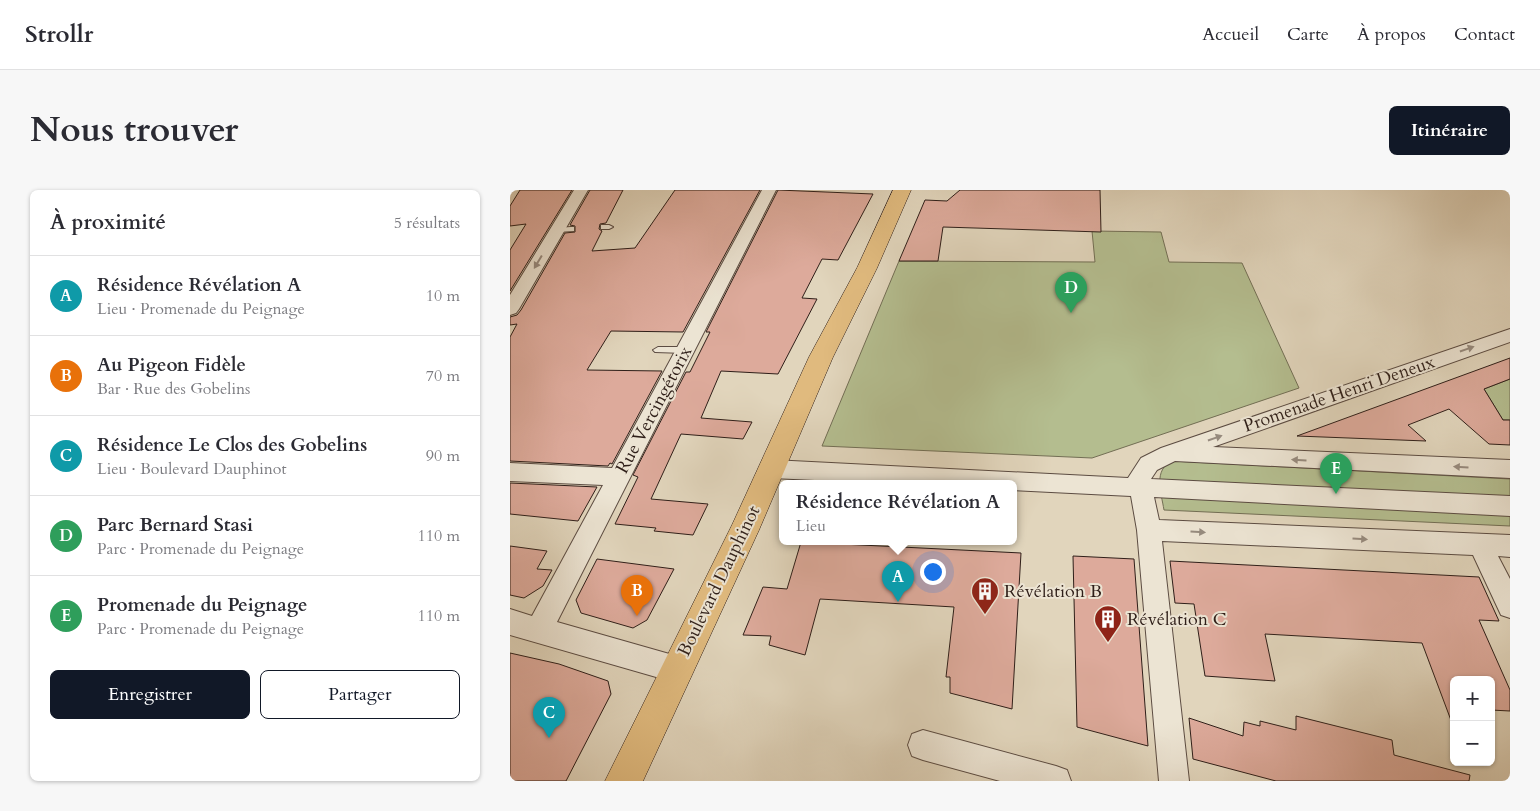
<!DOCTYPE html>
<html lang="fr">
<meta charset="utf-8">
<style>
:root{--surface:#fff;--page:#f7f7f7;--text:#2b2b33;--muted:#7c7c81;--line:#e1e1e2;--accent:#111827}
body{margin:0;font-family:Cardo,serif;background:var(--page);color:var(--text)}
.controls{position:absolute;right:15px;bottom:15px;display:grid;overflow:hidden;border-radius:8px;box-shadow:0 1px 4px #0004}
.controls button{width:45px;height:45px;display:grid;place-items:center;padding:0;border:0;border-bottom:1px solid var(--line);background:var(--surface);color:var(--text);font:25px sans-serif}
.you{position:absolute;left:422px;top:381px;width:18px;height:18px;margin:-12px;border:4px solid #fff;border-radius:50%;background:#1a73e8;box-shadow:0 0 0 8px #1a73e833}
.badge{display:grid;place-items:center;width:32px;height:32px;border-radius:50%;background:var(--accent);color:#fff;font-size:16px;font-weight:700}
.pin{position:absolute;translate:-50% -41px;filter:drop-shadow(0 1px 2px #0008)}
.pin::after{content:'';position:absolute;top:26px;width:18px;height:15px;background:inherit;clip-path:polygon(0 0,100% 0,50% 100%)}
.popup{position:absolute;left:269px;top:290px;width:238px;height:65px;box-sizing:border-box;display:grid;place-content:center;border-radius:8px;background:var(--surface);filter:drop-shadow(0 1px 4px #0005);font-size:16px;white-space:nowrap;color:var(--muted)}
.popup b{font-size:19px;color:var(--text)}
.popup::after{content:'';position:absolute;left:50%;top:100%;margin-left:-10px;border:10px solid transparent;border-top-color:var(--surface)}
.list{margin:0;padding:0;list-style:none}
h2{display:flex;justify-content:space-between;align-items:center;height:65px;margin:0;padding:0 20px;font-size:21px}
h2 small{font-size:16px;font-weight:400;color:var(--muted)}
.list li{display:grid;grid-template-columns:32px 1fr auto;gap:15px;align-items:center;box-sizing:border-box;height:80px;padding:0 20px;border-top:1px solid var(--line)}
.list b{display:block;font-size:19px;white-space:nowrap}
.list p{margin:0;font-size:16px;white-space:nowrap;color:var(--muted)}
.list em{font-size:16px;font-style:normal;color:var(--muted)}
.actions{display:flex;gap:10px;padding:15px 20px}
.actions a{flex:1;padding:11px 0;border:1px solid var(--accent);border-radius:8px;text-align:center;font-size:18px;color:var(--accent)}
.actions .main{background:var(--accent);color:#fff}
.map{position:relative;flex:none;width:1000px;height:591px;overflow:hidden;border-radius:8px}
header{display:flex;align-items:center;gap:30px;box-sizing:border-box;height:70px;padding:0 25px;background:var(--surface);border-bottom:1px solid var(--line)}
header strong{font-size:24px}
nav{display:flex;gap:28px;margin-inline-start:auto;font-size:18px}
.intro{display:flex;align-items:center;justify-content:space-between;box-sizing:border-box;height:120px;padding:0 30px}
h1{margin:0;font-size:35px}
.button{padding:12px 22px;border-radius:8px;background:var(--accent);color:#fff;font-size:18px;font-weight:700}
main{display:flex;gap:30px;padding:0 30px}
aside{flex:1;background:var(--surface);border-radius:8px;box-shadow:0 1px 4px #0004}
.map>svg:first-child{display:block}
.green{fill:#b4bd8f;stroke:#726e54}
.building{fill:#ddaa9b;stroke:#2f1f19}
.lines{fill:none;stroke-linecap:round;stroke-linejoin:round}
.lane-casing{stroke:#5c4c42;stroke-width:2}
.street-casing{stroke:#5c4c42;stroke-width:2}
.primary-casing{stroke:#2f1f19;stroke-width:1}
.lane{fill:#ece4d3;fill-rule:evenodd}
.street{fill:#ece4d3;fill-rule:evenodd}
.primary{fill:#e0ba7e;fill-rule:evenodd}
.oneway{fill:#978b7f}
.labels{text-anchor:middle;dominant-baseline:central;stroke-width:4;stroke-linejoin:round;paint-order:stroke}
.street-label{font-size:18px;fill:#2f1f19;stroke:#ece4d3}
.poi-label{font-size:18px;fill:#2f1f19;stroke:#ece4d3;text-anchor:start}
</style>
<header>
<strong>Strollr</strong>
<nav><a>Accueil</a><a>Carte</a><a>À propos</a><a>Contact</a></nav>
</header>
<div class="intro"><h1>Nous trouver</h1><a class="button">Itinéraire</a></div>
<main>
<aside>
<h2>À proximité<small>5 résultats</small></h2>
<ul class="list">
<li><span class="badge" style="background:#0f9aa8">A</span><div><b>Résidence Révélation A</b><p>Lieu · Promenade du Peignage</p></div><em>10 m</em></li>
<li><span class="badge" style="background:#e8710a">B</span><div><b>Au Pigeon Fidèle</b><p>Bar · Rue des Gobelins</p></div><em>70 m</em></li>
<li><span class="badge" style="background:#0f9aa8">C</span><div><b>Résidence Le Clos des Gobelins</b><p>Lieu · Boulevard Dauphinot</p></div><em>90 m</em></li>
<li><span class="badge" style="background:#2e9e5b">D</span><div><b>Parc Bernard Stasi</b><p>Parc · Promenade du Peignage</p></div><em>110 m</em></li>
<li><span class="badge" style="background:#2e9e5b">E</span><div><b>Promenade du Peignage</b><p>Parc · Promenade du Peignage</p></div><em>110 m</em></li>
</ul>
<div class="actions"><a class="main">Enregistrer</a><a>Partager</a></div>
</aside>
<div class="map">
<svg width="1000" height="591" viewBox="0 0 1000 591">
<rect width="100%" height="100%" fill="#e1d5bc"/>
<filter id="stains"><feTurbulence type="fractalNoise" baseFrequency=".004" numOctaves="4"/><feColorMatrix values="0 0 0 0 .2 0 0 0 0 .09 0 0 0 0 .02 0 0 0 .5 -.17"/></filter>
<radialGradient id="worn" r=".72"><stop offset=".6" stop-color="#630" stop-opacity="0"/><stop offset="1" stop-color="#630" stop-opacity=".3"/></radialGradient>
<!-- green -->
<path class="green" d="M582,41L651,42L659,72L732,73L789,198L582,268L312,256L389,71L585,72Z
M1000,189V230H993L974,199Z
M662,271L1000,289V336L654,320C651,302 643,280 662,271Z"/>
<!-- building -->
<path class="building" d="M10,0H62L0,101V60L16,34L0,36V16Z
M80,0H113L96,33L90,34L89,39L92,41L82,61L125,58L165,0H250L173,142L101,141L77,180L152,181L102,274L100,273L98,276L0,271V147L7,134L0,135V127L7,125L11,120L55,43L65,42V36L60,35Z
M268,0L363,4L328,70L312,69L292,108L307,109L268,184L211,181L191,228L242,232L233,249L171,244L141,309L198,314L183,345L144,341L146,338L105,334L128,287L123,285L176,182H180L200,142H196Z
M450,0H590L591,42L433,37L428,71H389L415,10L437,11Z
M1000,168V189L974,199L993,230H1000V255L979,254L939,219L898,235L916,251L787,246Z
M0,293L87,297L68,331L0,324Z
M291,352L511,363L502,519L440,503V487H436L444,417L310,409L295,465L259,455L261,446L233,445L253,397L277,399Z
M0,356L37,361L27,379L42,380L33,396L14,408L0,405Z
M563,366L624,369L638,556L567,537Z
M87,369L164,379L137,430L123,438L71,423L66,410Z
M660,371L969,387L989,431L969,430L1000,500V521L981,520V490H944V533H942L912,453L755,444L765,491L695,486L684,414L665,413Z
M0,463L49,474L98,491L101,504L56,591H0Z
M786,526L882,550L884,565L960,585L959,591H766L683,569L679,528L733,546L734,532L750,536V531L786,540Z"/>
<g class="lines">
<!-- lane casing -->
<g class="lane-casing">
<path id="lane" d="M91,35H99L103,37L99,39H91Z
M61,37H64V41L47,42L43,40L47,38Z
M148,157H175L180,160L175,163L145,162L143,160Z"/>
</g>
<!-- street casing -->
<g class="street-casing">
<path id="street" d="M64,0H78L9,119L6,123L0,125V105Z
M252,0H266L47,432L177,469L181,479L177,489L167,493L0,445V419L22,426L93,295L0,291V273L102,278Z
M1000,139V152L703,257L1000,270V288L665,271L647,280L641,289L1000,306V326L644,307L649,330L1000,345V367L988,366L1000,389V428L991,425L963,365L652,351L679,591H649L627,340L621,306L503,300V293H368L262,288L254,285L251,279L254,273L262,270L618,288L631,268L651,258Z
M413,540L546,576L557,580L561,591H490L413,570L402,566L398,555L402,544Z"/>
</g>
<!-- primary casing -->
<g class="primary-casing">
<path id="primary" d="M383,0H401L367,78L323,167L249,340L133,591H95L222,335L299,167L347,78Z"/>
</g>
<!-- lane -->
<use href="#lane" class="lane"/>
<!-- street -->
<use href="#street" class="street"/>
<!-- primary -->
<use href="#primary" class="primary"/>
</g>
<!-- one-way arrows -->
<defs><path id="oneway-solid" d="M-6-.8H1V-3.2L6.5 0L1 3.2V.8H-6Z" transform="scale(1.25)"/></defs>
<g class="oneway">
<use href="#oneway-solid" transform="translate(28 72) rotate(121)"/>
<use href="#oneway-solid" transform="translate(957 159) rotate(-19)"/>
<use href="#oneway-solid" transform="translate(705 248) rotate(-19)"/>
<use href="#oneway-solid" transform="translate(789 270) rotate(-177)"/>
<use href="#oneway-solid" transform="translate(951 277) rotate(-177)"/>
<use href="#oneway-solid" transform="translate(688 342) rotate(3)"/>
<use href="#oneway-solid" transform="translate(850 349) rotate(3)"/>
</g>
<!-- icons -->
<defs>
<g id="building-pin" transform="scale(1.4375)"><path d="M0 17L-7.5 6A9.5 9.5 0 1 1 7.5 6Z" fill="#8f2418" stroke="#ece4d3"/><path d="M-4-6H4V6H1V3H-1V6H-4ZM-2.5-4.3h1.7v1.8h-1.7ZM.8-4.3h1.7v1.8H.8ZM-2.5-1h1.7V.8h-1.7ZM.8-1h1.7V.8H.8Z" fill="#fff"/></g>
</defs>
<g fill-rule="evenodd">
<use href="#building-pin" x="475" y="401"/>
<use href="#building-pin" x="598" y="429"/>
</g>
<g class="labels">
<!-- street labels -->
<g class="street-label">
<text transform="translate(829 204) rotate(-19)">Promenade Henri Deneux</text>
<text transform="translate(144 220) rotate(-62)">Rue Vercingétorix</text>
<text transform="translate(209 391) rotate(-64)">Boulevard Dauphinot</text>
</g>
<!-- poi labels -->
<g class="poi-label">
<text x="494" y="401">Révélation B</text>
<text x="617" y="429">Révélation C</text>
</g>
</g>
<rect width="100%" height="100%" filter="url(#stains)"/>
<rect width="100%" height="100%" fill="url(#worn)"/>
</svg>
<div class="controls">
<button>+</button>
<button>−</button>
</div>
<div class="you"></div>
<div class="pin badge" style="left:388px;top:412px;background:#0f9aa8">A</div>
<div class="popup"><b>Résidence Révélation A</b>Lieu</div>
<div class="pin badge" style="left:127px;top:426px;background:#e8710a">B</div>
<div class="pin badge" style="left:39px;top:548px;background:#0f9aa8">C</div>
<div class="pin badge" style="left:561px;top:123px;background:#2e9e5b">D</div>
<div class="pin badge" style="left:826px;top:304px;background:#2e9e5b">E</div>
</div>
</main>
